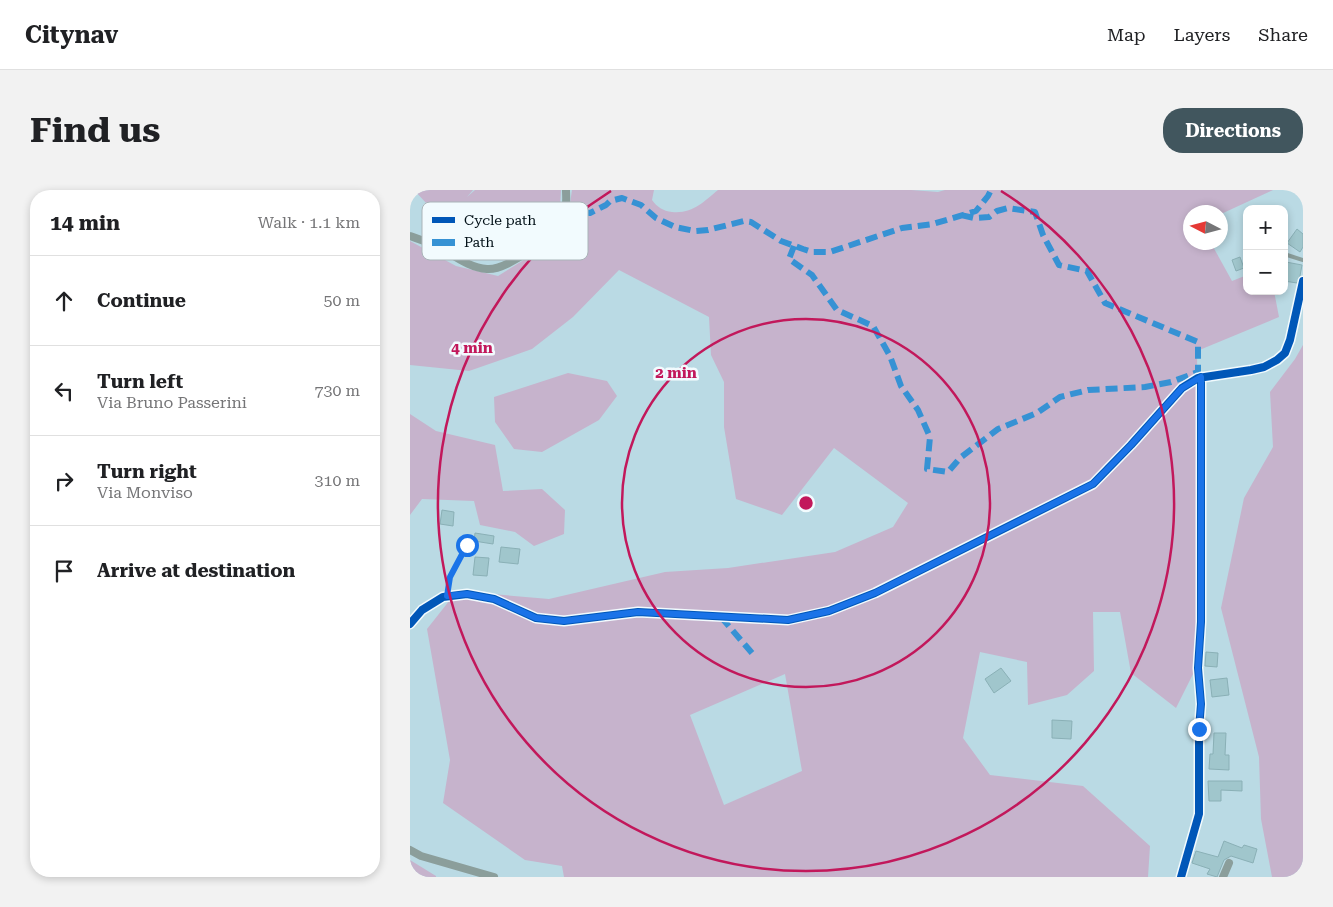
<!DOCTYPE html>
<meta charset="utf-8">
<style>
:root{--surface:#fff;--page:#f2f2f2;--text:#202124;--muted:#757577;--line:#e0e0e0;--accent:#41565e}
body{margin:0;font-family:"Roboto Serif",serif;background:var(--page);color:var(--text)}
.controls{position:absolute;right:15px;top:15px;display:grid;overflow:hidden;border-radius:10px;box-shadow:0 2px 8px #0003}
.controls button{width:45px;height:45px;display:grid;place-items:center;padding:0;border:0;border-bottom:1px solid var(--line);background:var(--surface);color:var(--text);font:25px sans-serif}
.compass{position:absolute;left:773px;top:15px;width:45px;height:45px;border-radius:50%;background:var(--surface);box-shadow:0 2px 8px #0003;rotate:276deg}
.stop{position:absolute;width:15px;height:15px;margin:-11px;border:4px solid #1a73e8;border-radius:50%;background:#fff}
.stop.end{background:#1a73e8;border-color:#fff;box-shadow:0 1px 5px #0008}
.list{margin:0;padding:0;list-style:none}
h2{display:flex;justify-content:space-between;align-items:center;height:65px;margin:0;padding:0 20px;font-size:21px}
h2 small{font-size:16px;font-weight:400;color:var(--muted)}
.list li{display:grid;grid-template-columns:32px 1fr auto;gap:15px;align-items:center;box-sizing:border-box;height:90px;padding:0 20px;border-top:1px solid var(--line)}
.list b{display:block;font-size:19px;white-space:nowrap}
.list p{margin:0;font-size:16px;white-space:nowrap;color:var(--muted)}
.list em{font-size:16px;font-style:normal;color:var(--muted)}
.icon{flex:none;width:28px;height:28px;fill:none;stroke:currentColor;stroke-width:2;stroke-linecap:round;stroke-linejoin:round}
.map{position:relative;flex:none;width:893px;height:687px;overflow:hidden;border-radius:20px}
header{display:flex;align-items:center;gap:30px;box-sizing:border-box;height:70px;padding:0 25px;background:var(--surface);border-bottom:1px solid var(--line)}
header strong{font-size:24px}
nav{display:flex;gap:28px;margin-inline-start:auto;font-size:18px}
.intro{display:flex;align-items:center;justify-content:space-between;box-sizing:border-box;height:120px;padding:0 30px}
h1{margin:0;font-size:35px}
.button{padding:12px 22px;border-radius:20px;background:var(--accent);color:#fff;font-size:18px;font-weight:700}
main{display:flex;gap:30px;padding:0 30px}
aside{flex:1;background:var(--surface);border-radius:20px;box-shadow:0 2px 8px #0003}
.map>svg:first-child{display:block}
.green{fill:#c6b3cc;fill-rule:evenodd}
.building{fill:#a0c6cc;stroke:#8ab0b6}
.lines{fill:none;stroke-linecap:round;stroke-linejoin:round}
.lane{stroke:#8b9e9b;stroke-width:4}
.street{stroke:#8b9e9b;stroke-width:8}
.quiet{stroke:#3692d4;stroke-width:6;stroke-dasharray:12 6;stroke-linecap:butt}
.cycleway-casing{stroke:#f2fbfe;stroke-width:11}
.cycleway{stroke:#0057b8;stroke-width:8}
.route{stroke:#1a73e8;stroke-width:6}
.ring{fill:none;stroke:#c2185b;stroke-width:2.5}
.key{fill:#f2fbfe;stroke:#a9b4b8;stroke-width:1}
.key-label{font-size:14px;fill:#000f16}
.centre{fill:#c2185b;stroke:#f2fbfe;stroke-width:2.5}
.ring-label{font-size:15px;text-anchor:middle;font-weight:bold;fill:#c2185b;stroke:#f2fbfe;stroke-width:5;stroke-linejoin:round;paint-order:stroke}
</style>
<header>
<strong>Citynav</strong>
<nav><a>Map</a><a>Layers</a><a>Share</a></nav>
</header>
<div class="intro"><h1>Find us</h1><a class="button">Directions</a></div>
<main>
<aside>
<h2>14 min<small>Walk · 1.1 km</small></h2>
<ul class="list">
<li><svg class="icon" aria-label="ahead" viewBox="0 0 24 24"><path d="M12 20V5M6 11l6-6 6 6"/></svg><div><b>Continue</b></div><em>50 m</em></li>
<li><svg class="icon" aria-label="left" viewBox="0 0 24 24"><path d="M17 20v-9H6M10 6l-5 5 5 5"/></svg><div><b>Turn left</b><p>Via Bruno Passerini</p></div><em>730 m</em></li>
<li><svg class="icon" aria-label="right" viewBox="0 0 24 24"><path d="M7 20v-9h11M14 6l5 5-5 5"/></svg><div><b>Turn right</b><p>Via Monviso</p></div><em>310 m</em></li>
<li><svg class="icon" aria-label="arrive" viewBox="0 0 24 24"><path d="M6 21V4h12l-3 4 3 4H6"/></svg><div><b>Arrive at destination</b></div></li>
</ul>
</aside>
<div class="map">
<svg width="893" height="687" viewBox="0 0 893 687">
<rect width="100%" height="100%" fill="#badae4"/>
<!-- green -->
<path class="green" d="M4,0H63L57,7L65,0H151L150,17L108,60L77,70L20,39L31,29Z
M162,0H244L242,10C247,17 253,21 262,22C283,24 293,12 308,0H501L528,2L535,0H863L811,24L781,22V52L801,53L822,91L837,85V101H864L869,127L787,161L790,470L766,518L721,483L710,422H683L684,481L657,505L618,515L617,472L570,462L553,548L580,585L673,596L740,656L738,687H154L152,676L115,670L33,613L40,570L17,439L47,401L139,409L255,382L318,378L425,362L483,337L498,313L424,258L372,325L326,309L314,237V192L301,165L299,127L209,80L163,127L122,159L59,181L0,175V51L46,76L88,86L120,66L158,27ZM375,484L392,581L314,615L280,525Z
M893,155V687H862L851,629L849,567L811,418L834,308L863,257L860,202L885,169Z
M158,183L197,191L207,206L189,230L132,262L104,259L85,232L84,207Z
M0,224L26,241L85,255L93,301L132,299L155,320L154,344L124,356L105,342L70,335L64,311L12,309L0,325Z
M0,670L26,686V687H0Z"/>
<!-- building -->
<path class="building" d="M887,39L893,44V57L890,62L877,53Z
M830,67L834,78L826,81L822,70Z
M876,72L892,75L890,86L887,93L874,91Z
M32,320L44,322L43,336L30,334Z
M65,343L84,346L83,354L64,351Z
M91,357L110,359L108,374L89,372Z
M65,367L79,368L77,386L63,385Z
M796,462L808,463L807,477L795,476Z
M591,478L601,491L584,503L575,489Z
M817,488L819,505L802,507L800,490Z
M642,530L662,531L661,549L642,548Z
M804,543H816L815,565H819V580L799,579L800,564H803Z
M798,591H832V601L811,600V611H799Z
M814,651L832,658L834,655L847,659L843,673L821,666L814,670L807,687L797,684L800,679L782,673L786,661L808,667Z"/>
<g class="lines">
<!-- lane -->
<path class="lane" d="M874,64L893,70
M37,406L40,387L57,355"/>
<!-- street -->
<path class="street" d="M0,46C8,49 17,52 25,55C41,63 58,78 77,79C99,81 150,41 155,19C157,13 156,6 156,0
M0,434L12,420L33,407L57,404L84,409L126,428L154,431L228,422L378,430L419,421L465,403L683,294L721,255L772,198L788,188L841,180L854,177L867,170L875,163L880,150L893,91
M0,660L11,666L84,687
M771,687L789,624V539L791,514L788,478L791,432V187
M813,687L819,673"/>
<!-- quiet -->
<path class="quiet" d="M155,20L180,23L196,15L200,11L212,8L231,15L246,28L265,37L285,41L298,40L334,31L341,32L371,51L393,59L402,62H420L492,38L523,34L566,21L578,6L581,0
M384,56L379,69L402,85L427,120L463,136L480,166L491,196L508,220L520,247L517,279L538,282L550,268L588,239L627,223L650,207L678,200L735,197L761,192L788,182V152L695,113L677,81L649,75L633,45L625,22L598,18L587,21L579,27L564,28L551,25
M311,427L342,463"/>
<!-- cycleway casing -->
<g class="cycleway-casing">
<path id="cycleway" d="M0,434L12,420L33,407L57,404L84,409L126,428L154,431L228,422L378,430L419,421L465,403L683,294L721,255L772,198L788,188L841,180L854,177L867,170L875,163L880,150L893,91
M771,687L789,624V539L791,514L788,478L791,432V187"/>
</g>
<!-- cycleway -->
<use href="#cycleway" class="cycleway"/>
</g>
<g class="lines">
<!-- route -->
<path class="route" d="M57,355L40,387L37,406L57,404L84,409L126,428L154,431L228,422L378,430L419,421L465,403L683,294L721,255L772,198L791,187V432L788,478L791,514L789,539"/>
</g>
<!-- distance rings -->
<g class="ring">
<circle cx="396" cy="313" r="184"/>
<path d="M591 1A368 368 0 1 1 201 1"/>
</g>
<!-- legend -->
<rect x="12" y="12" width="166" height="58" rx="8" class="key"/>
<rect x="22" y="27" width="23" height="6" fill="#0057b8"/>
<rect x="22" y="49" width="23" height="7" fill="#3692d4"/>
<g class="key-label">
<text x="54" y="35">Cycle path</text>
<text x="54" y="57">Path</text>
</g>
<circle cx="396" cy="313" r="8" class="centre"/>
<g class="ring-label">
<text x="62" y="163">4 min</text>
<text x="266" y="188">2 min</text>
</g>
</svg>
<div class="controls">
<button>+</button>
<button>−</button>
</div>
<svg class="compass" viewBox="-18 -18 36 36"><path d="M0-13l5 13h-10z" fill="#e53935"/><path d="M0 13l5-13h-10z" fill="#757577"/></svg>
<div class="stop" style="left:57px;top:355px"></div>
<div class="stop end" style="left:789px;top:539px"></div>
</div>
</main>
